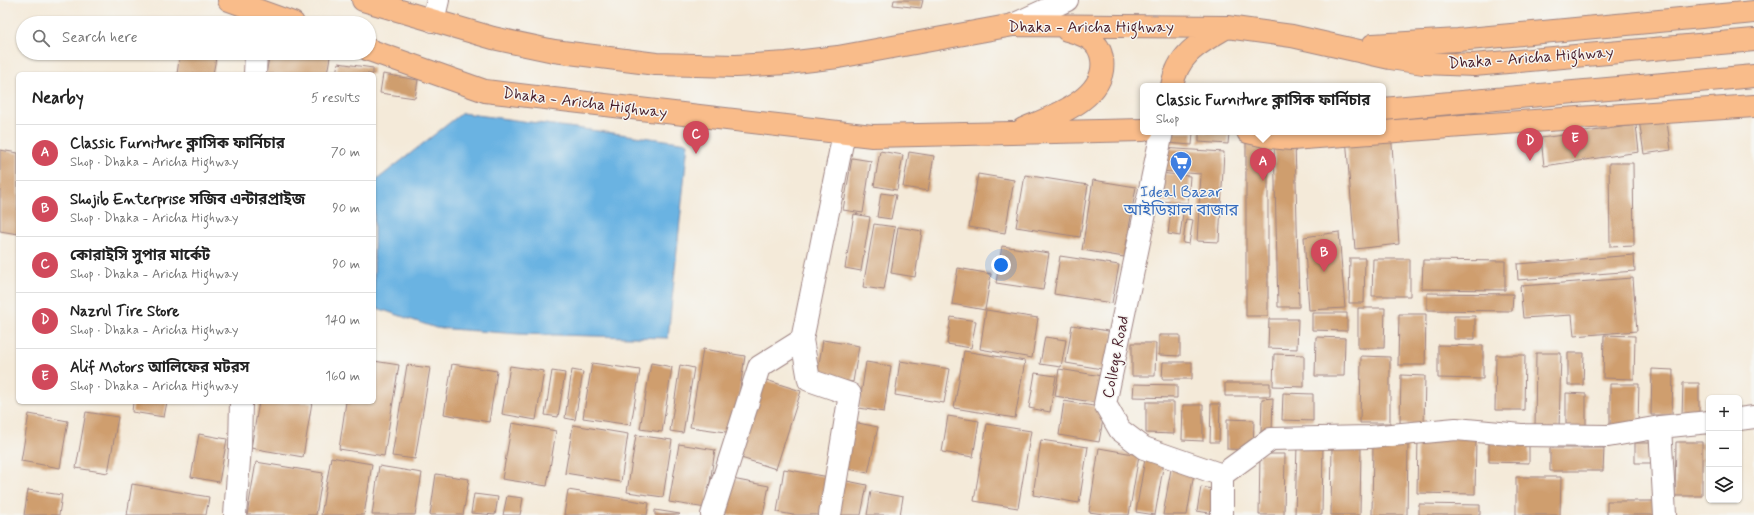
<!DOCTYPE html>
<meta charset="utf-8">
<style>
:root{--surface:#fff;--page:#f6f6f6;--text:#222;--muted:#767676;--line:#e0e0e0;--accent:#d1495b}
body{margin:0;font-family:Mynerve,"Noto Sans Bengali",sans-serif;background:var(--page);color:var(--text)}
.controls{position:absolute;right:12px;bottom:12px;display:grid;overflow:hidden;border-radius:6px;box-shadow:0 1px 3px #0004}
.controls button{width:36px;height:36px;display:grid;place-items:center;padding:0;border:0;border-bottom:1px solid var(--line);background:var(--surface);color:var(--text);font:20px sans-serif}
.you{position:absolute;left:1001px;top:265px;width:14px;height:14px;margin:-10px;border:3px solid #fff;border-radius:50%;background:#1a73e8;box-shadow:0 0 0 6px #1a73e833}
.badge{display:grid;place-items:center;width:26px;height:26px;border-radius:50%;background:var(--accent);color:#fff;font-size:13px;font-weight:700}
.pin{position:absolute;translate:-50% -33px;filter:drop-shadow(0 1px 2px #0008)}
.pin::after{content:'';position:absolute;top:21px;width:14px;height:12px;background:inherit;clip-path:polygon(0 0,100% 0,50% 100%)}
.popup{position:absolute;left:1140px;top:83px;width:246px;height:52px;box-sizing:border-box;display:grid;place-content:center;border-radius:6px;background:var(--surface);filter:drop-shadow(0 1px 3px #0005);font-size:13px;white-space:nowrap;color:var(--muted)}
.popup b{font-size:15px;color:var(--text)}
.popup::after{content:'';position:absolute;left:50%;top:100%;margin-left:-8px;border:8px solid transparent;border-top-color:var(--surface)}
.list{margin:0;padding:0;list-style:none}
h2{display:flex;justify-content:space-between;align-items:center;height:52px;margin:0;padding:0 16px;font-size:17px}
h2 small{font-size:13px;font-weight:400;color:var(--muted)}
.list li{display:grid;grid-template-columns:26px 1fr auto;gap:12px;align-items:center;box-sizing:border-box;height:56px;padding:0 16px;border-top:1px solid var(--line)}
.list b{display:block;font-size:15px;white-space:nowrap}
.list p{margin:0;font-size:13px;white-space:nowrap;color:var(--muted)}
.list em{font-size:13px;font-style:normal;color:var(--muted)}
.icon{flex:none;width:22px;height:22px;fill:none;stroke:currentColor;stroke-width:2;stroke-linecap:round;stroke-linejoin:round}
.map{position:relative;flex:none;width:1754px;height:515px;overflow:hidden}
.search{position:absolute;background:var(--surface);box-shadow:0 1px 3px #0004;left:16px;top:16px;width:360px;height:44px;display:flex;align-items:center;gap:10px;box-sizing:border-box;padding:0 14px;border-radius:22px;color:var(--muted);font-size:15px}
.panel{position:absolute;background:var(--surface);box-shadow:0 1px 3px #0004;left:16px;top:72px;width:360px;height:332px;border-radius:6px}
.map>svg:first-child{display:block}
.water{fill:#6ab3e2;stroke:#5a6986}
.building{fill:#cf9e6e}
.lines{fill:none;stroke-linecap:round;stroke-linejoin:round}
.street-casing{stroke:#9f8482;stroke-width:24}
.highway-casing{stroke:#9f8482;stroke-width:24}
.street{stroke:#fff;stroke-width:22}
.highway{stroke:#f9bc8a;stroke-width:22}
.labels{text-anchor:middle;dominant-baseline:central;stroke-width:3;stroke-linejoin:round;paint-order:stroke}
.street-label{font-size:16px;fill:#4a1f2b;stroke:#f6f6f2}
.shop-label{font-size:16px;fill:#366cbe;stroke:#f6f6f2}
</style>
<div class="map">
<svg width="1754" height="515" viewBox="0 0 1754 515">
<rect width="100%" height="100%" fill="#f6f6f2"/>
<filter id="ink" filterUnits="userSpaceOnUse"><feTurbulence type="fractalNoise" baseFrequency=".025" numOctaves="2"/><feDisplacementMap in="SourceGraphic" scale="8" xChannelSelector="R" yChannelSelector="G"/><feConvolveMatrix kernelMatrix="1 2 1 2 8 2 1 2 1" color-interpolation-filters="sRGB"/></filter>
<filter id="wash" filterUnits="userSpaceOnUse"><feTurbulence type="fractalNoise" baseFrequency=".012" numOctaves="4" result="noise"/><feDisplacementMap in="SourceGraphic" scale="16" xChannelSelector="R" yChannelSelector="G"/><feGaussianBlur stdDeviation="0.9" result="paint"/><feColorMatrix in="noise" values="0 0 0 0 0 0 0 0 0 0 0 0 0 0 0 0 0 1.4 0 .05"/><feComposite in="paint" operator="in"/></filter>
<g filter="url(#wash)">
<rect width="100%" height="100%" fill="#f4ead9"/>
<!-- water -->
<path class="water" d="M462,113L688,143L668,338L519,334L436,328L374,307V182Z"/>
<g id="blocks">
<!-- building -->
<path class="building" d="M894,0H923L921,8L893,5Z
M180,53H217L213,74H177Z
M270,53H304L330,57L327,74H266Z
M338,63L373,68V74H336Z
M383,74L418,80L415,98L380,93Z
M1665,109L1671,150L1644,154L1638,113Z
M1636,125L1639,152L1544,166L1541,138Z
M1391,131L1399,244L1355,249L1346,137Z
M1167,132H1193L1192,145L1166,143Z
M1199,132L1229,133L1228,144L1199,142Z
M1246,138H1268V316H1246Z
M1274,140H1295L1299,307H1278Z
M1162,148L1224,152L1219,242L1197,241L1201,174L1160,171Z
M0,150L18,153V234L0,231Z
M880,151L903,155L897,190L874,186Z
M909,152L934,156L928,191L903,187Z
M852,158L871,161L863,213L843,210Z
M1609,163H1633L1634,246L1610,247Z
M1159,173L1190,176L1188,203L1157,201Z
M978,174L1014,180L1005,233L969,227Z
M1025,175L1088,185L1080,237L1016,227Z
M1093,180L1136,187L1124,257L1082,250Z
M881,193L896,195L891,219L877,217Z
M1172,203L1184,205L1180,236L1168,234Z
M854,214L870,217L861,271L845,268Z
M1186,219L1193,220L1189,244L1183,243Z
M874,224L895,227L884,290L863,287Z
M898,227L922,231L915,277L891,273Z
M1339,232L1345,308L1309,310L1304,237Z
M1002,246L1049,253L1043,290L996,283Z
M1634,255L1635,271L1518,280L1517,264Z
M1060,256L1119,265L1112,303L1054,294Z
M1350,258H1365L1364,303H1349Z
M1373,259H1410V296H1372Z
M1423,260L1505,261V290L1422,289Z
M958,268L991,274L985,310L952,304Z
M1633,278L1637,331L1574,336L1572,315L1523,318L1520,286Z
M1427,293L1513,294L1512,311L1427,310Z
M1358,308H1385L1384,348H1358Z
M986,310L1038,318L1032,358L980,349Z
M1312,313H1347V331L1312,330Z
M1399,314H1426L1425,365H1398Z
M1454,316H1475V339H1454Z
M951,317L976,321L971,348L947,344Z
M1269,319H1298L1297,349L1268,348Z
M1072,325L1114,332L1108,370L1066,363Z
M1159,335H1180V356L1159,355Z
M1604,335L1635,336L1634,379L1603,378Z
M1045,337L1066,340L1061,367L1040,364Z
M1316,337L1345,338L1344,376H1315Z
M823,340L859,346L853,382L817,376Z
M1132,343H1156L1155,376H1132Z
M1438,345L1483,346V379L1438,378Z
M703,349L745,356L733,433L690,427Z
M964,351L1025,361L1015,418L954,408Z
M1536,353H1561L1559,429H1535Z
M1568,353H1584L1583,385H1568Z
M1274,354L1304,355V387L1273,386Z
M1496,355H1525L1524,410H1495Z
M1361,356L1390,357V423H1360Z
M374,361L399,365L384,456L339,449L346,402H374Z
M900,361L950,369L944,403L895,395Z
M866,362L891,366L884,412L859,408Z
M1163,362H1192V379H1162Z
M592,363L640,370L631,425L583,418Z
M651,363L672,367L662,432L640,429Z
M452,364L497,371L489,422L444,414Z
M407,365L430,368L415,459L392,456Z
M680,365L694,368L683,433L670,431Z
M510,366L544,371L536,420L502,414Z
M1059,369L1108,377L1104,404L1055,396Z
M1652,369L1673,370L1672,415H1651Z
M572,370L583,372L575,420L565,418Z
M552,371L565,373L558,417L545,415Z
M1035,373L1056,376L1050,412L1029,408Z
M1401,375L1425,376L1424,425L1400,424Z
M763,379L801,391L776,469L738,457Z
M1225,383H1270V396H1225Z
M1683,383H1699V416L1682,415Z
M1134,384L1177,385V398L1133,397Z
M1610,384H1639L1638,425H1610Z
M1283,393L1313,394V421L1282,420Z
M1566,393L1586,394V429L1566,428Z
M1273,398L1272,432H1261L1262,399Z
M1064,401L1105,408L1099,442L1059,435Z
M133,402H167L164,417L132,412Z
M259,402H312L303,457L251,448Z
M1146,402H1174V434L1146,433Z
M1211,404H1220L1219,442H1210Z
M1183,405H1203V441L1182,440Z
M86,412L118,417L108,473L76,468Z
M29,414L68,421L60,468L21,461Z
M948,416L979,421L973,457L942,452Z
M1227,419L1254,420L1253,450L1227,449Z
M853,422L878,427L868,473L844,468Z
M512,423L556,431L547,486L502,479Z
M987,424L1031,431L1018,508L974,501Z
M573,425L628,434L621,482L565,473Z
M199,434L227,439L219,482L191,477Z
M636,435L672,440L663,497L627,492Z
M1418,437L1476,438L1475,494L1417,493Z
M1041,440L1088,447L1079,503L1033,495Z
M1676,442H1702V496H1675Z
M1489,443H1529V463L1489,462Z
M1635,443H1653V463H1635Z
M679,444L715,450L706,508L669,502Z
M1373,444H1408L1407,515H1372Z
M1297,445H1323L1322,515H1295Z
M1332,446L1361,447L1360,515H1331Z
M1099,448L1139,455L1129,515H1110L1089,512Z
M1550,448H1604L1603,471H1550Z
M1260,454H1285L1284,515H1259Z
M331,457L372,464L364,515H321Z
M1145,459L1164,462L1155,515L1136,512Z
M256,462L323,473L316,515H247Z
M379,466L422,473L415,515H372Z
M784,469L829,477L823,515H793L777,512Z
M1171,469L1194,473L1187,515H1163Z
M436,474L469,479L463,515H430Z
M1516,477H1561L1560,515H1516Z
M727,478L769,486L763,515H720Z
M842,480L867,485L861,515H836Z
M132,484L209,497L206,515H127Z
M1201,487L1219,490L1215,514L1197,511Z
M28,490L62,495L59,515H24Z
M568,490L649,503L647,515H564Z
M871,491L903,497L900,515H867Z
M474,494L498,497L495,515L471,513Z
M507,496L523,498L520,515H503Z
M1607,501H1656V515H1607Z
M1419,504L1480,505V515H1419Z
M655,510L680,514L679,515H655Z"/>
</g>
</g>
<g filter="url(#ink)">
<use href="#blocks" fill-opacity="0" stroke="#9f8482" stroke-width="1"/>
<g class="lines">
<!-- street casing -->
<g class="street-casing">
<path id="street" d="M433,21L438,0
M1013,25L1067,0
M255,74L256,53
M1162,132L1105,404L1120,430L1144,448L1222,475V515
M802,340L809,380L850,394L830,515
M1739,419L1754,417
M1222,475L1271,439L1370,437L1456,429L1521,435L1608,436L1660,427
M235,515L240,447L241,402
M712,515L759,367L802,340L844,133
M1665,515L1660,427L1709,422"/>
</g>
<!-- highway casing -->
<g class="highway-casing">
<path id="highway" d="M229,0L293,23
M363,0L493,38L554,51L656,64L736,66L787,63L838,57L1013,25L1227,27L1292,36L1390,58L1423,63L1474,65L1754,40
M1373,45L1458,40L1754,12
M369,50L485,91L872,136L1143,130
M1172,86C1178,53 1200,43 1227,27
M1383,109L1754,76
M1023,129C1051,117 1108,99 1102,59C1099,39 1084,35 1067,30
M1248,132L1270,137L1292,139L1475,125L1754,106"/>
</g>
<!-- street -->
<use href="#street" class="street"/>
<!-- highway -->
<use href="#highway" class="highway"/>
</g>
</g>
<!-- icons -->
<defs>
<g id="supermarket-pin" transform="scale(1.15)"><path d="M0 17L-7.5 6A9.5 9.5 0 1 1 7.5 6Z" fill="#3f7fe0" stroke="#f6f6f2"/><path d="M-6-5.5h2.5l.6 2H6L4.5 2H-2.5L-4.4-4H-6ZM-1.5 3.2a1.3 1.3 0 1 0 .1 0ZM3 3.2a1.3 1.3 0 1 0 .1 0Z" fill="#fff"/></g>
</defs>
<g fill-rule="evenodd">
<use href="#supermarket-pin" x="1181" y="162"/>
</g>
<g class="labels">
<!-- street labels -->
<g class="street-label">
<text x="1091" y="27">Dhaka - Aricha Highway</text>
<text transform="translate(1531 58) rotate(-4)">Dhaka - Aricha Highway</text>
<text transform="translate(585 103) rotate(7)">Dhaka - Aricha Highway</text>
<text transform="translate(1116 357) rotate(-79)">College Road</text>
</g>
<!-- shop labels -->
<g class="shop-label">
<text x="1181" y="192">Ideal Bazar<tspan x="1181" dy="18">আইডিয়াল বাজার</tspan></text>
</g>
</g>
</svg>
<div class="controls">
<button>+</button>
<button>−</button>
<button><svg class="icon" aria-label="layers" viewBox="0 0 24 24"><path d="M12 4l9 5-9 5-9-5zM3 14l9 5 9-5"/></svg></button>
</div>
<div class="you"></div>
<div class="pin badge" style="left:1263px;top:181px">A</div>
<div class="popup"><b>Classic Furniture ক্লাসিক ফার্নিচার</b>Shop</div>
<div class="pin badge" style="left:1324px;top:272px">B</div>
<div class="pin badge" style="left:696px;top:154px">C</div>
<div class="pin badge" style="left:1530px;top:161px">D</div>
<div class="pin badge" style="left:1575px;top:158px">E</div>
<div class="search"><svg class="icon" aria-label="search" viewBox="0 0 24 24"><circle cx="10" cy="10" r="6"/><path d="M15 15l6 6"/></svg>Search here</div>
<section class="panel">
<h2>Nearby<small>5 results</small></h2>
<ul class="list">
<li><span class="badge">A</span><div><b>Classic Furniture ক্লাসিক ফার্নিচার</b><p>Shop · Dhaka - Aricha Highway</p></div><em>70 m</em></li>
<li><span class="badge">B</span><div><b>Shojib Enterprise সজিব এন্টারপ্রাইজ</b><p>Shop · Dhaka - Aricha Highway</p></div><em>90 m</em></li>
<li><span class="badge">C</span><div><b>কোরাইসি সুপার মার্কেট</b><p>Shop · Dhaka - Aricha Highway</p></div><em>90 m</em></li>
<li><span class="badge">D</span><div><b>Nazrul Tire Store</b><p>Shop · Dhaka - Aricha Highway</p></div><em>140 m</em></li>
<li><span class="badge">E</span><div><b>Alif Motors আলিফের মটরস</b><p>Shop · Dhaka - Aricha Highway</p></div><em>160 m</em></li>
</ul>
</section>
</div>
